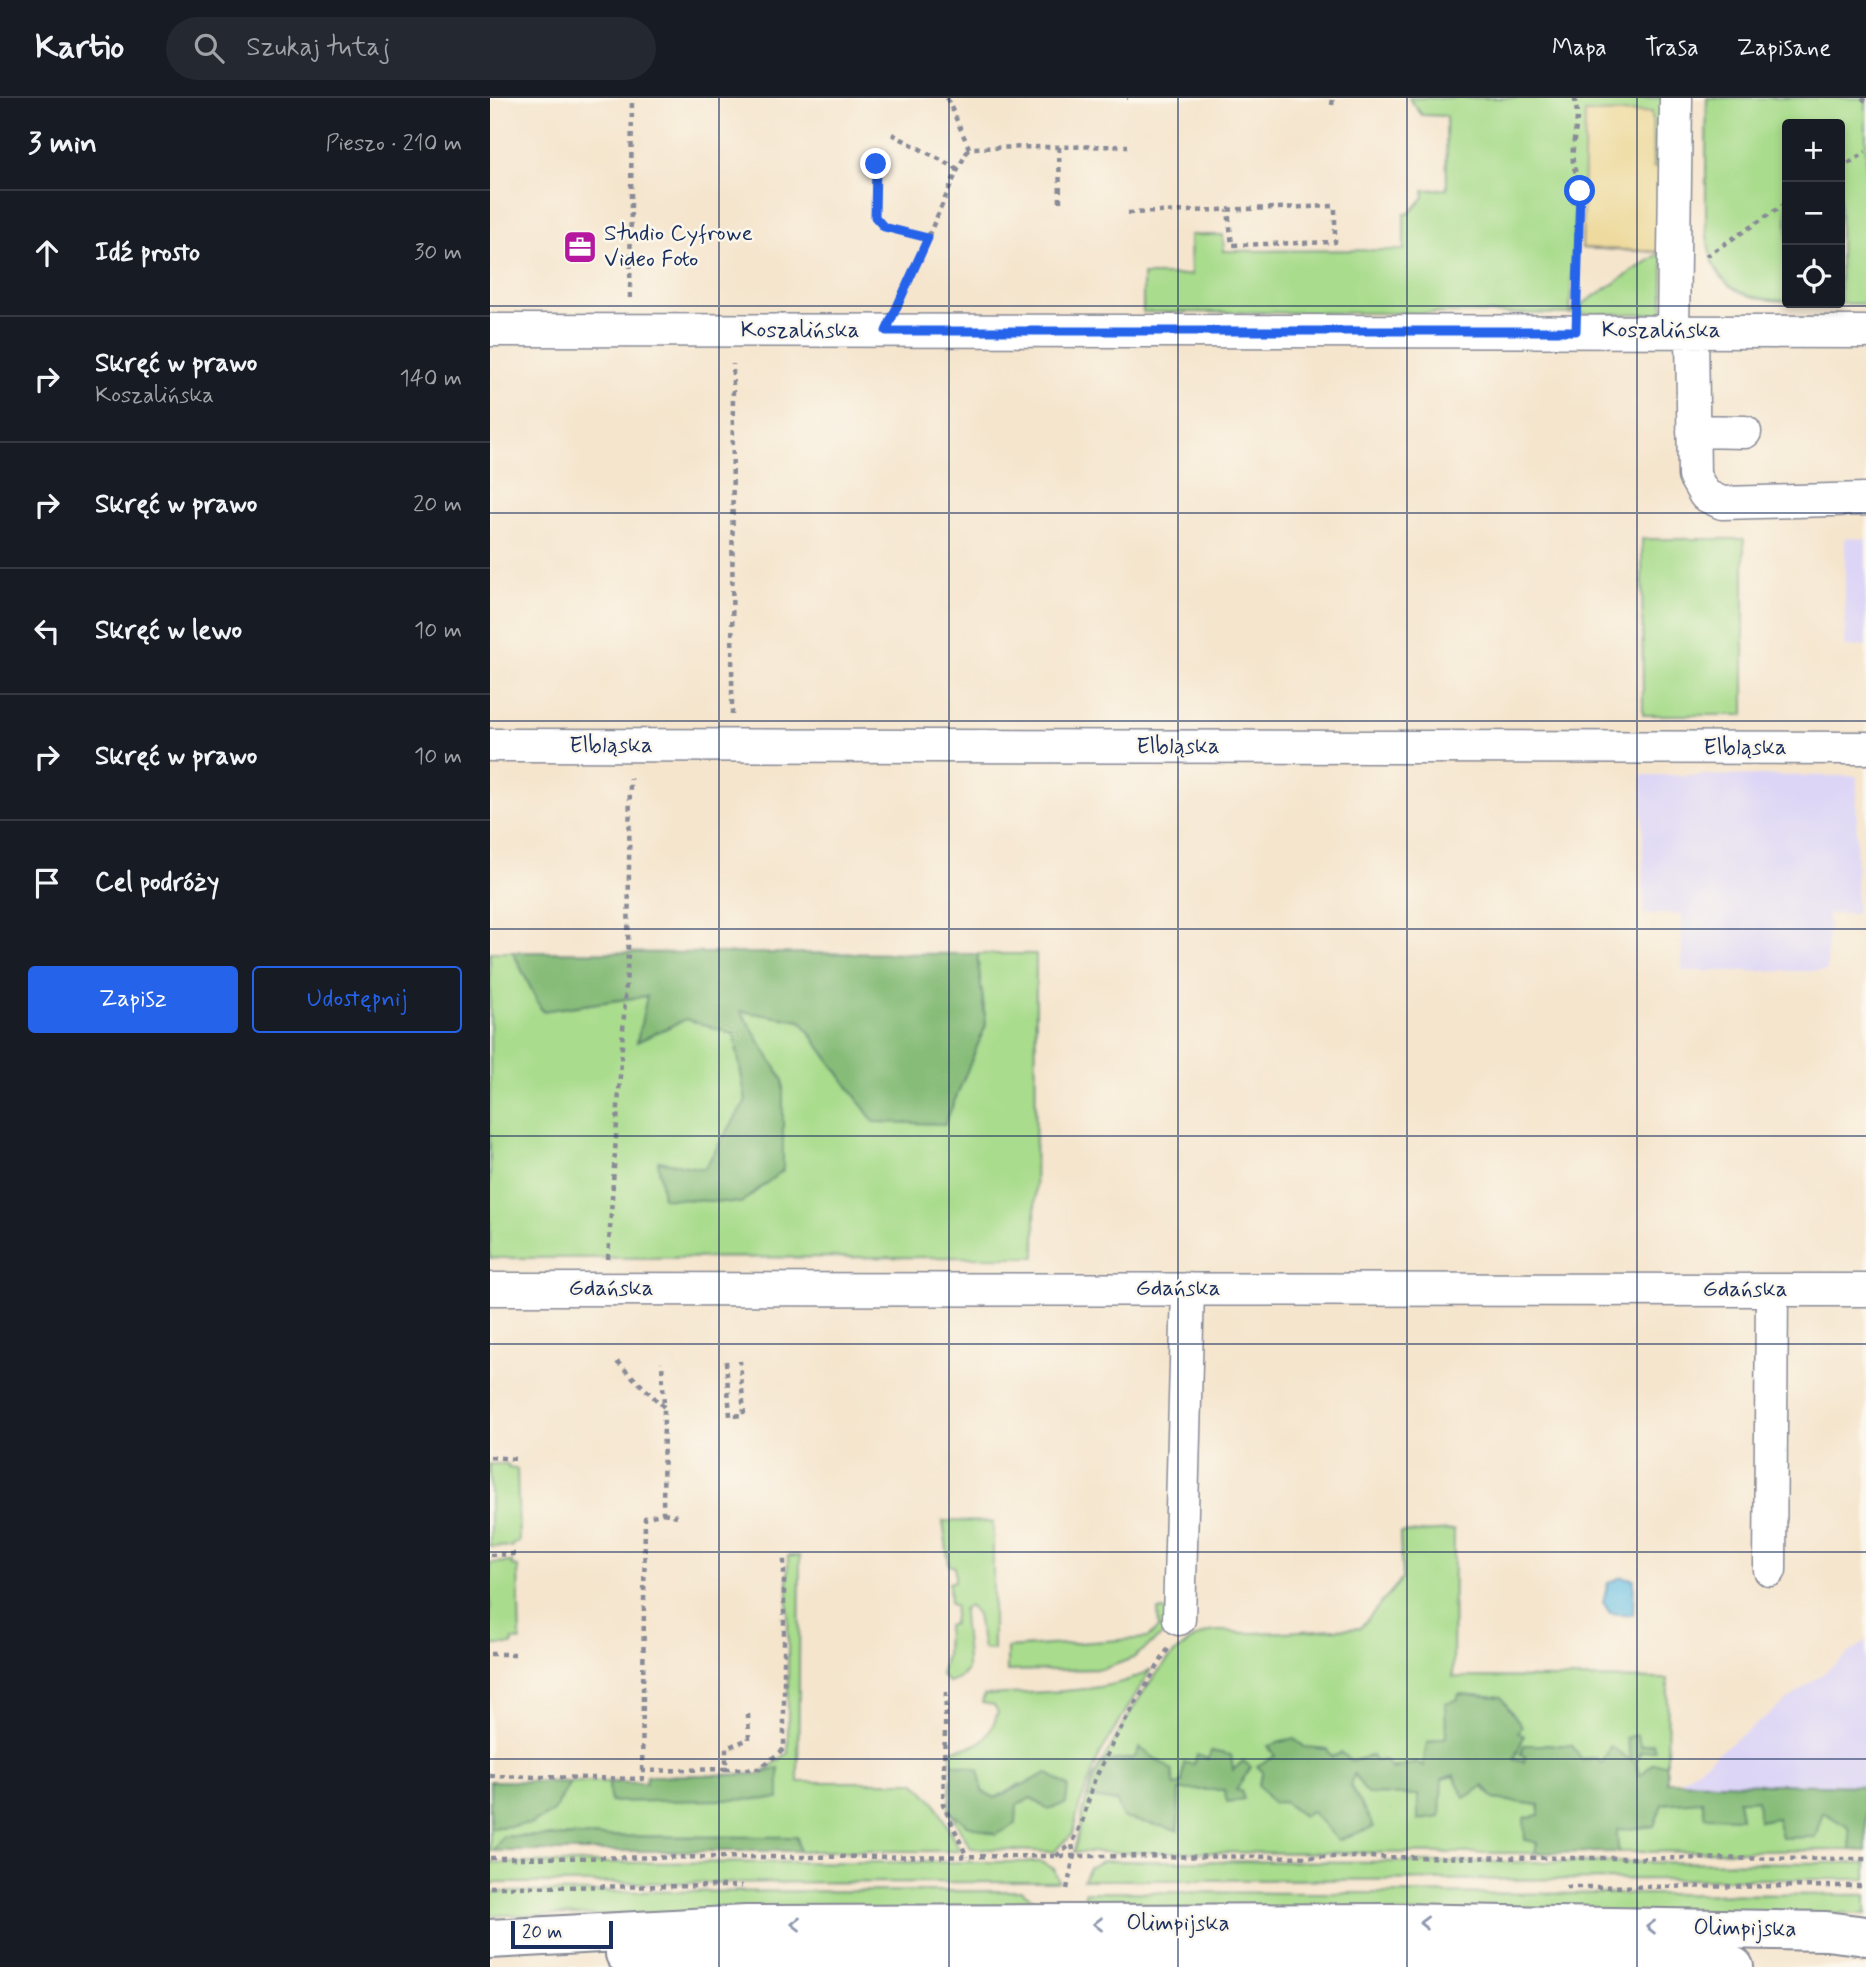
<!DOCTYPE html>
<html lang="pl">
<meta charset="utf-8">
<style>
:root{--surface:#171b24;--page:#242831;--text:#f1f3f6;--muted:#9ea1a6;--line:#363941;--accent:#2563eb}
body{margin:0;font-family:Mynerve,sans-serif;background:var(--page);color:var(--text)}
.controls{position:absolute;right:21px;top:21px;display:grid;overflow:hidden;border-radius:7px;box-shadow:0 4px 10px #0003}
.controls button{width:63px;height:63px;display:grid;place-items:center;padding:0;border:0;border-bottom:2px solid var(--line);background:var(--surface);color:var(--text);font:35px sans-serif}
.scale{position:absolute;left:21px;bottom:18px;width:102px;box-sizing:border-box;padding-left:7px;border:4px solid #1b2f5e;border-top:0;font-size:19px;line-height:24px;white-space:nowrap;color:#1b2f5e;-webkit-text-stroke:5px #fbf7ec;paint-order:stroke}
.stop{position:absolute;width:21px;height:21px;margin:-16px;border:5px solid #2563eb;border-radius:50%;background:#fff}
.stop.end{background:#2563eb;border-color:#fff;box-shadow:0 2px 7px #0008}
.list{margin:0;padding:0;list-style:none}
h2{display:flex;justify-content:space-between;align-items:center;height:91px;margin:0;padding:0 28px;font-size:30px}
h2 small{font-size:23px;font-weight:400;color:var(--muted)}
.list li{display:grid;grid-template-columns:46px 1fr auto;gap:21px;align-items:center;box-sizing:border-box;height:126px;padding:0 28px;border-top:2px solid var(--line)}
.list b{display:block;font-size:26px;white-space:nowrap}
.list p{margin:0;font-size:23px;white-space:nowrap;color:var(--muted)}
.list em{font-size:23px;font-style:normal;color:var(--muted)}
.actions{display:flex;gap:14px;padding:21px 28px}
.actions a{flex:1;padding:16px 0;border:2px solid var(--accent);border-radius:7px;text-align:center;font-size:24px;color:var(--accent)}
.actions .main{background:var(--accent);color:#fff}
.icon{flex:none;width:38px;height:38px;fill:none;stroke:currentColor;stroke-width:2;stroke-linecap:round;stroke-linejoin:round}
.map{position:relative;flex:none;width:1376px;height:1869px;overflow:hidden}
header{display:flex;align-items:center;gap:42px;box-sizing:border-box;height:98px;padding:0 35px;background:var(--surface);border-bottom:2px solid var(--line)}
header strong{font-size:33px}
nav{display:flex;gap:38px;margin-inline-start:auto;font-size:24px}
.search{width:490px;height:63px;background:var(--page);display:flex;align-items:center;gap:18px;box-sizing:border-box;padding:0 24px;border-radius:38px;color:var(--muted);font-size:26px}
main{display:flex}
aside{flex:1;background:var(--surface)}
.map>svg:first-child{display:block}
.built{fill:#ddd5f6}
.green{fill:#a9dc8c;stroke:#628675;stroke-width:2;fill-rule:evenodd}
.forest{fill:#86bc78;stroke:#50766b;stroke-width:2}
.sand{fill:#eeda9e;stroke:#84847e;stroke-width:2}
.water{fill:#64bde2;stroke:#4076a0;stroke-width:2}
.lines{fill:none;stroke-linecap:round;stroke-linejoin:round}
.minor-casing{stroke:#888a96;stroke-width:35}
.secondary-casing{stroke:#888a96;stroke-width:42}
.path{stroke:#888a96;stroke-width:4.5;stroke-dasharray:5 5;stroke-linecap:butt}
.minor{stroke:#fff;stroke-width:32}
.secondary{stroke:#fff;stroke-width:38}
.oneway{stroke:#8d97ae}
.route{stroke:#2563eb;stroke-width:9}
.grid{fill:none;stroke:#1b2f5e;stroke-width:2;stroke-opacity:0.55}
.labels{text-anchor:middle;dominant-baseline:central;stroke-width:5;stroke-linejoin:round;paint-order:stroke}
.poi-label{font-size:23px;fill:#1b2f5e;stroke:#fbf7ec;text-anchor:start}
.street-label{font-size:23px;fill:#1b2f5e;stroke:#fbf7ec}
</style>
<header>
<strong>Kartio</strong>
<div class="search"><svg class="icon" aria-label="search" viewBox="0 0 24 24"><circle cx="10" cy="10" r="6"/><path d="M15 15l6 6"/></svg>Szukaj tutaj</div>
<nav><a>Mapa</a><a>Trasa</a><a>Zapisane</a></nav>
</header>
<main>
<aside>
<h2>3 min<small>Pieszo · 210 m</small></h2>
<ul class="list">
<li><svg class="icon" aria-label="ahead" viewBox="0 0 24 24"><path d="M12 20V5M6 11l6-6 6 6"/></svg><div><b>Idź prosto</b></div><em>30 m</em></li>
<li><svg class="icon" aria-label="right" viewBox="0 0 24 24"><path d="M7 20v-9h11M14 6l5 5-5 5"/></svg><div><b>Skręć w prawo</b><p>Koszalińska</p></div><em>140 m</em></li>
<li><svg class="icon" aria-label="right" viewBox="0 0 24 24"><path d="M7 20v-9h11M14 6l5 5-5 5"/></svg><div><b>Skręć w prawo</b></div><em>20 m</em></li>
<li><svg class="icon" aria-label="left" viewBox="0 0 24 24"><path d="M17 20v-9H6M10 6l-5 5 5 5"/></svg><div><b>Skręć w lewo</b></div><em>10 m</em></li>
<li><svg class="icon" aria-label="right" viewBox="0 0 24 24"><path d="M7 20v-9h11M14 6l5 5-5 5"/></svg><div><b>Skręć w prawo</b></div><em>10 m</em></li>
<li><svg class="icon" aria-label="arrive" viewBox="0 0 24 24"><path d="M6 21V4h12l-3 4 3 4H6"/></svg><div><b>Cel podróży</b></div></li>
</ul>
<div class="actions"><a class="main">Zapisz</a><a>Udostępnij</a></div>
</aside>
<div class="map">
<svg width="1376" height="1869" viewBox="0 0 1376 1869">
<rect width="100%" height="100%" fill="#fbf7ec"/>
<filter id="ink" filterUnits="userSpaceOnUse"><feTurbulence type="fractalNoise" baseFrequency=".0143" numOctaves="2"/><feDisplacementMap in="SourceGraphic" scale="14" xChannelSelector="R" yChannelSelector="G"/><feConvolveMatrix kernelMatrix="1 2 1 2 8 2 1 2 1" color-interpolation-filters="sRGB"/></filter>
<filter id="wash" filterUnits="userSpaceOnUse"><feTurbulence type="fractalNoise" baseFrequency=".00686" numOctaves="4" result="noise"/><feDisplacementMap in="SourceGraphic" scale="28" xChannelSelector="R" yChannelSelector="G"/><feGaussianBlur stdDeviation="1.57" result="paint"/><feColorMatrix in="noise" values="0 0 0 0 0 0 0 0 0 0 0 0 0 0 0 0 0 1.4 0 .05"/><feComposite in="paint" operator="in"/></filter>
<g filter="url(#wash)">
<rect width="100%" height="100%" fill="#f5e5cd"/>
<!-- built -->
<path class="built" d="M1355,440L1376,441V548L1355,549Z
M1152,677L1367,678L1366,816H1338L1337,873H1192V816H1154Z
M1376,1543V1688L1188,1685Z"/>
<!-- green -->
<path class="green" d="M919,0H1174L1173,216L653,214V177H701L700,137H733L734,153L914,152V116L920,115L934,99V92L957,91L956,18L932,17ZM1086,96H1095L1092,150L1172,154L1080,214L1085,109L1078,108L1079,98H1085Z
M1217,0H1376V206L1336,205H1350V26H1297V203C1218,201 1215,159 1216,93C1216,62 1216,31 1217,0Z
M1152,441H1254V617H1153Z
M0,854H23L52,913L158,898L148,943L196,921L244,936L256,1003L214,1071L169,1063L173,1100L293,1072V982L250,913L311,923L384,1024L496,927L487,856H546L545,1159L0,1160Z
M0,1366H18V1370L27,1371L29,1444L23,1445L22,1449L0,1448Z
M453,1423L503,1424V1552L493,1551L487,1517L479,1508L473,1511C473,1532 478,1552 477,1572L469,1581L459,1585L451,1577L456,1557L457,1528L463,1526L465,1508L460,1506L459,1485L465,1483V1469L459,1467Z
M964,1432L963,1579L1178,1581L1177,1666H1163L1150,1679L1146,1665L1151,1654L1164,1652L1151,1648L1143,1664L1112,1667L1105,1660L1091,1661L1082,1647H1034L1031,1657H1035V1664L1024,1661L1034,1638L1028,1634L1011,1599L969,1596L956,1639L934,1669L926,1664C909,1669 893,1675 881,1658L863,1663L841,1659L837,1651L779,1649L785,1658L773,1674L794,1704L813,1718L860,1686L864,1675L877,1696L928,1697L929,1722L952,1681C973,1674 991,1685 1004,1701L1049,1707V1717L1034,1720L1047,1745L1045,1755L584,1754L597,1699L627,1704L688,1731V1692H745L743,1672L718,1661L704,1666L692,1685L684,1688L649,1651L645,1660L612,1664C637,1623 668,1554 714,1536C728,1530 743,1535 757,1535C794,1535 832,1531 870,1530L912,1481L910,1435Z
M298,1458H310L308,1684H425L446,1706L470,1753H309L307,1739L14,1738L3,1753H0V1730L41,1726L63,1714L80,1684H119L121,1704L271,1676L298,1655Z
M22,1464V1468L28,1469L30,1543L23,1542L22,1547H0V1465Z
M668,1512H674L678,1517L674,1536L643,1560L614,1571L517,1573V1550L658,1540L669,1529Z
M661,1571L610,1656L590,1706L582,1737L564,1754L481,1750L459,1713L478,1727L541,1700L530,1686L505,1700L491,1693L489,1672L462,1665L460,1652C491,1648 498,1645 508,1614L504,1607L492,1605L494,1597C539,1594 624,1597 661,1571Z
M1212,1702L1251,1720L1248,1702H1267L1287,1720L1333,1714L1360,1730L1361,1752L1128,1754L1126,1732L1164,1728L1172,1706Z
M612,1763L1376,1765V1781L593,1782L599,1770Z
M551,1764L564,1771L569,1784L0,1785V1765Z
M532,1793L545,1802L552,1818L0,1817V1794Z
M595,1794L1376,1797V1816L594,1814Z"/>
<!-- forest -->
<path class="forest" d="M23,854L487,856L496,927L455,1026L384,1024L311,923L251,913L293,982V1072L251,1105L173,1100L168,1063L214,1071L256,1003L244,936L196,921L147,944L157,898L52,913Z
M969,1596L1011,1599L1032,1629L1028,1634L1034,1638L1024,1661L1034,1664L1035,1658L1030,1657L1034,1647H1082L1091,1661L1105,1660L1112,1666L1120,1648L1142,1663L1136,1640L1147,1637L1151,1648L1163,1645L1165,1652L1150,1654L1146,1665L1149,1678L1163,1666H1177V1684L1376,1688V1753L1361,1752L1359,1730L1333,1714L1325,1739L1292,1740L1287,1720L1269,1723L1267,1702H1248L1251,1720L1215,1719L1212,1703L1172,1706L1164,1728L1127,1732L1128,1754L1045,1755L1047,1745L1035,1742L1034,1720L1049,1717V1707L1004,1701L994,1688L974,1700L964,1677L952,1681L950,1719L928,1722V1697L877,1696L864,1676L860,1687L884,1729L848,1742L822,1714L813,1718L794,1704L783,1705L768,1687L773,1674L767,1668L785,1658L778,1648L803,1640L815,1649L837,1651L842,1659L851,1655L863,1663L882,1658L885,1663L895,1662L902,1671L926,1664L933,1668L937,1645L956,1639L955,1605L967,1602Z
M650,1650L682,1672L685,1688L692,1685L694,1665L704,1666L707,1657L718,1661L721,1653L741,1657L743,1672L753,1663L761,1669L746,1692L751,1693L754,1701L737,1704L734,1692H689L688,1732L633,1720L627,1704L597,1699L603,1680L612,1664L644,1660Z
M462,1665L489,1672L492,1693L505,1700L557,1675L578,1688L576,1706L557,1711L541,1700L527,1707L526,1726L506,1737L478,1727L459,1713Z
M289,1670V1701L120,1704L119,1684L156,1685L157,1678L271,1676Z
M0,1683L80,1684L63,1714L41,1726L0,1730Z
M13,1738L307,1739L309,1753H3Z"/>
<!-- sand -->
<path class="sand" d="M1162,14L1163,69L1174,70L1173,154L1092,150L1095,15Z"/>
<!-- water -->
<path class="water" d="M1131,1479L1144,1481L1143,1517L1120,1515L1113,1504L1118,1485Z"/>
</g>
<g filter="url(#ink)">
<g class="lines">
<!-- minor casing -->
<g class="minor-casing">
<path id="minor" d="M0,232L1376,234
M1183,234L1186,0
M1202,234L1204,378L1215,397L1232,405L1376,401
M1203,333L1255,334
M0,647L1376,650
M0,1191L1376,1192
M1280,1472L1282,1192
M689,1521L698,1191"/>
</g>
<!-- secondary casing -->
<g class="secondary-casing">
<path id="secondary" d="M0,1841L256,1827L907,1825L1336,1833L1376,1838
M135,1856C265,1859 395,1863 525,1863C765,1863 1004,1857 1244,1869"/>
</g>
<!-- path -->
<path class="path" d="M457,0L479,50L638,48
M637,0H638
M1085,0C1085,5 1087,11 1087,17C1087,39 1073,68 1095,86L1089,96L1087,204
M1372,0L1376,3
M842,7L843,0
M402,36L468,71
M569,49L570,105
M386,66L385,119L394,129L438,140
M1350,71L1376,54
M638,115L845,108V144L742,147L738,112
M1216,158L1297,105
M140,200L142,0
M410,202L468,71L479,50
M242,617L243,266
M118,1161L138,856L140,680
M236,1263L240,1318L254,1317L250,1263
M127,1264L174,1309L172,1264
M0,1359L26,1361
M173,1415L187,1418
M0,1457L26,1456
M0,1556H25
M456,1594L453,1706L477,1759
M258,1616L259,1641L236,1650V1671H269L294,1651V1458
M151,1673L236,1671
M0,1678L152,1681L155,1420L173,1415L174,1309
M566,1758L582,1746
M0,1760L584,1758L582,1746L592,1724L604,1683L625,1640L678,1551
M0,1789L252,1788
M1076,1789L1376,1788
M577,1791L584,1758L1376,1761"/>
<!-- minor -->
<use href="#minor" class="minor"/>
<!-- secondary -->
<use href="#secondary" class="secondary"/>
</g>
<!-- one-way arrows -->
<defs><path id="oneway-chevron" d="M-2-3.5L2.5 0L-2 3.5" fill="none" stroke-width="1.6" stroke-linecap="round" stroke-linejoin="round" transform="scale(1.75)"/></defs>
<g class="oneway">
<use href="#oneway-chevron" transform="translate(934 1825) rotate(-179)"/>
<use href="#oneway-chevron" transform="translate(306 1826) rotate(180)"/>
<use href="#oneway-chevron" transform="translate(608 1826) rotate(180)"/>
<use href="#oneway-chevron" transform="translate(1161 1829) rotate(-179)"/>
</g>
</g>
<g class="lines" filter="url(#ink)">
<!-- route -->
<path class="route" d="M386,66L385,119L394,129L438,140L396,233H1086L1090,93"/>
</g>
<!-- grid -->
<path class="grid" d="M229,0V1869M459,0V1869M688,0V1869M917,0V1869M1147,0V1869M0,208H1376M0,415H1376M0,623H1376M0,831H1376M0,1038H1376M0,1246H1376M0,1454H1376M0,1661H1376"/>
<!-- icons -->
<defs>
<g id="office-square" transform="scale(1.75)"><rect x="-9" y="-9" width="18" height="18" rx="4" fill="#b5179e" stroke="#fbf7ec"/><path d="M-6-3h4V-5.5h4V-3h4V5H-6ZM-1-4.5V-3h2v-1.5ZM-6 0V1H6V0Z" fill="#fff"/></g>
</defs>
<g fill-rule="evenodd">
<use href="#office-square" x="90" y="149"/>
</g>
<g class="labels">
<!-- poi labels -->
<g class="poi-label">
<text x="114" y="136">Studio Cyfrowe<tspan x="114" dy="26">Video Foto</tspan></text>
</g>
<!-- street labels -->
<g class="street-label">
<text x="310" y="233">Koszalińska</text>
<text x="1171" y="233">Koszalińska</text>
<text x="121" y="648">Elbląska</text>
<text x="688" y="649">Elbląska</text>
<text x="1255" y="650">Elbląska</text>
<text x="121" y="1191">Gdańska</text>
<text x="688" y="1191">Gdańska</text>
<text x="1255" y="1192">Gdańska</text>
<text x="688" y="1826">Olimpijska</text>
<text transform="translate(1255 1831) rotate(1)">Olimpijska</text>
</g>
</g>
</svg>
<div class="controls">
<button>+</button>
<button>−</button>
<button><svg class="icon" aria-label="locate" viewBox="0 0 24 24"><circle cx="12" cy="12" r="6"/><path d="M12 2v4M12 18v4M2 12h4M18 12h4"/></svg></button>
</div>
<div class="scale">20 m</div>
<div class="stop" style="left:1090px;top:93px"></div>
<div class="stop end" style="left:386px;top:66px"></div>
</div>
</main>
